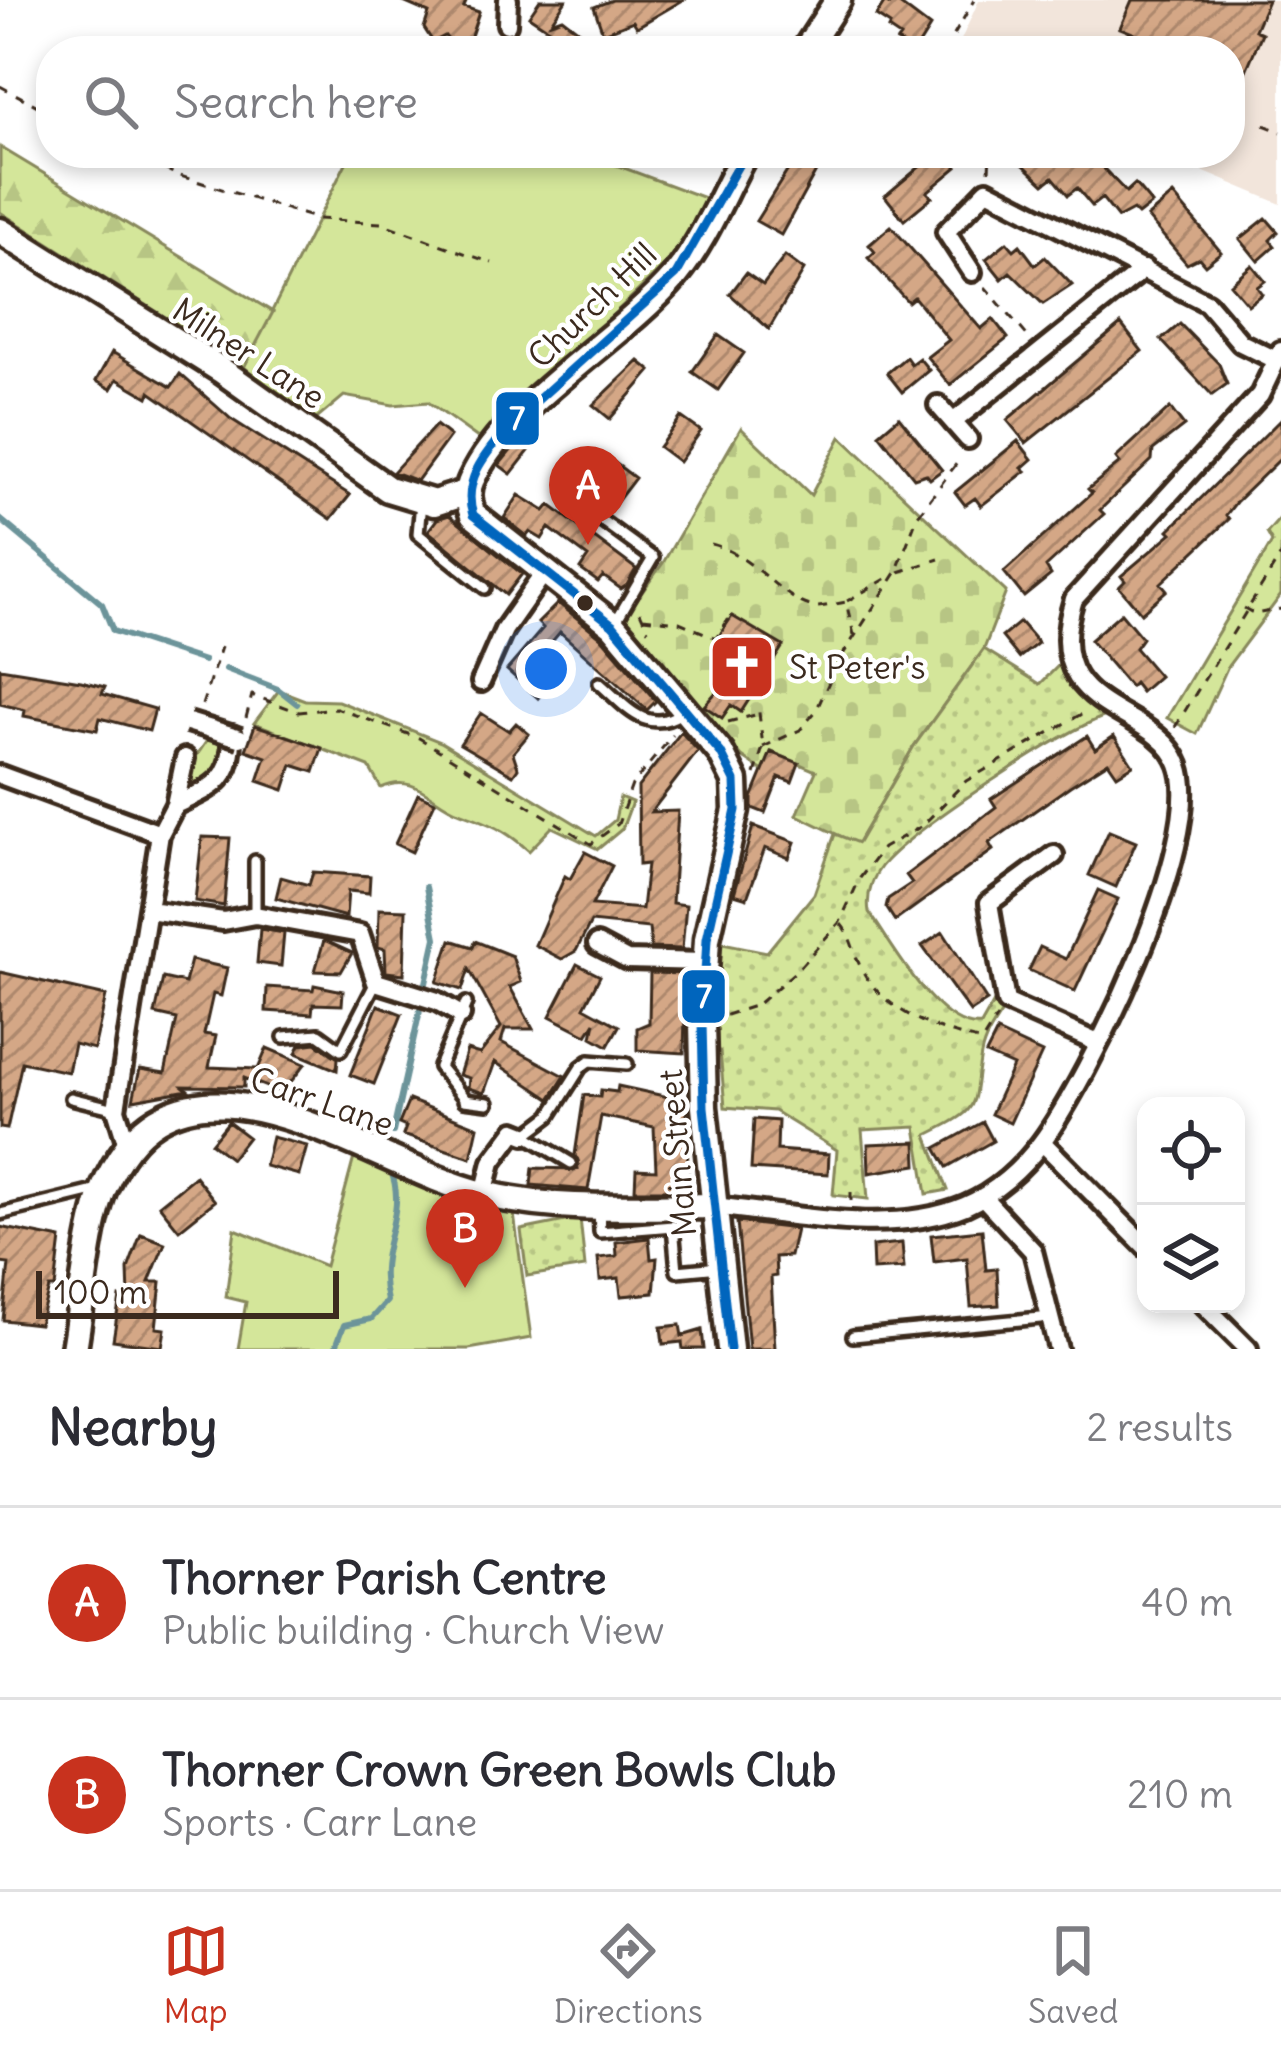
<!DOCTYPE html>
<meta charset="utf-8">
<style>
:root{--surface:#fff;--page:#f7f7f7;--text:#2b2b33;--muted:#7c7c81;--line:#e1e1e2;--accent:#c8321e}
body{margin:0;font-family:Delius,sans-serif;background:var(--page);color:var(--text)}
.controls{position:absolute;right:36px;bottom:36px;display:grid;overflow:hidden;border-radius:24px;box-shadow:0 6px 18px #0003}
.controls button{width:108px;height:108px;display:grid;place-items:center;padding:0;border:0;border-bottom:3px solid var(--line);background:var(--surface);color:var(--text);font:60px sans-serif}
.scale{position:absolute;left:36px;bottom:30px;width:303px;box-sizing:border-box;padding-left:12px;border:6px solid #3b2a1e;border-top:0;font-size:33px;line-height:42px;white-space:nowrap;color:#3b2a1e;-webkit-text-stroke:9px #fff;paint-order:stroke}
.you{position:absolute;left:546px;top:669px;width:42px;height:42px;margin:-30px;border:9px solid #fff;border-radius:50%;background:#1a73e8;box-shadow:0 0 0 18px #1a73e833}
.badge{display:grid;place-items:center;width:78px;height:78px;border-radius:50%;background:var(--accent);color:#fff;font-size:39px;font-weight:700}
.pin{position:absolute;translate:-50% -99px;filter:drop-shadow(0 3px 6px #0008)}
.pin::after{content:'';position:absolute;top:63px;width:42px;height:36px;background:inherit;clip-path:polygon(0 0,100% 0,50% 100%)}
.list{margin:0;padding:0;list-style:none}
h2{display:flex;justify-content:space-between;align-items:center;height:156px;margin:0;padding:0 48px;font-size:51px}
h2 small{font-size:39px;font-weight:400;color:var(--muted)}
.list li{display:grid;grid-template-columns:78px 1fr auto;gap:36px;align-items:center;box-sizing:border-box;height:192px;padding:0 48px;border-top:3px solid var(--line)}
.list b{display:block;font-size:45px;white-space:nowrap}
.list p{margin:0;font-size:39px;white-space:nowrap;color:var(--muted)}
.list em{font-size:39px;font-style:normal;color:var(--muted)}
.icon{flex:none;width:66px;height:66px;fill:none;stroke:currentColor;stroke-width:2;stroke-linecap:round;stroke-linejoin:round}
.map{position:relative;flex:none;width:1281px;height:1349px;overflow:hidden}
.search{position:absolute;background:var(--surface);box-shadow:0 6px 18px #0003;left:36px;right:36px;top:36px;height:132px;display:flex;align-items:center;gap:30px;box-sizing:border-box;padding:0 42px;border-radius:48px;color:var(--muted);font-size:45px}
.sheet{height:540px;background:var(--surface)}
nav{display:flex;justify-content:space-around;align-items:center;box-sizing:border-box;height:168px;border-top:3px solid var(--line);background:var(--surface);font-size:33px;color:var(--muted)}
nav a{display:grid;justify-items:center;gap:6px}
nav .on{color:var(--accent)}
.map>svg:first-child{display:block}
.built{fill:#f2e5db}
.grass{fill:#d4e69a;stroke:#88885c;stroke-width:3}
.forest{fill:url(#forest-firs);stroke:#88885c;stroke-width:3}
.cemetery{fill:url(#cemetery-stones);stroke:#88885c;stroke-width:3}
.park{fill:url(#park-dots);stroke:#88885c;stroke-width:3}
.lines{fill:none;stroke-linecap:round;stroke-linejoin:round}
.stream{stroke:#6c949a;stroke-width:6}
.building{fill:url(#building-hatch);stroke:#3b2a1e;stroke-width:3}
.lane-casing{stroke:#3b2a1e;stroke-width:18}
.street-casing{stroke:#3b2a1e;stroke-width:26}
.secondary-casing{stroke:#3b2a1e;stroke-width:33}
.path{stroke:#3b2a1e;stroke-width:3;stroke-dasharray:9 9;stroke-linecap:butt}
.lane{stroke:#fff;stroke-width:9}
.street{stroke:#fff;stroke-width:16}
.secondary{stroke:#fff;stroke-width:24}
.street-bridge-casing{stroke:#3b2a1e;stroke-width:26;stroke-linecap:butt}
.street-bridge{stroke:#fff;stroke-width:16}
.bus-1-casing{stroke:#fff;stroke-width:18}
.bus-1{stroke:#0065bd;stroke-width:9}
.bus-dot{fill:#3b2a1e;stroke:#fff;stroke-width:4.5}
.labels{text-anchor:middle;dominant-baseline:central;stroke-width:9;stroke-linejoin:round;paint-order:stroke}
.street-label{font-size:33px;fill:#3b2a1e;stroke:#fff}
.poi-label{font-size:33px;fill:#3b2a1e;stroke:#fff;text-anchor:start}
.line-badge{stroke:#fff;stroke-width:4.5}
.badge-label{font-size:33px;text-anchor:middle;font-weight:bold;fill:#fff}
</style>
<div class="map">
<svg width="1281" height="1349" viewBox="0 0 1281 1349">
<defs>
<pattern id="forest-firs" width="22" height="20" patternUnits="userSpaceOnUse" patternTransform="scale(3)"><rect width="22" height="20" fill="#d4e69a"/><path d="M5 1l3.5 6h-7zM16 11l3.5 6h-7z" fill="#b7c584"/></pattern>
<pattern id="cemetery-stones" width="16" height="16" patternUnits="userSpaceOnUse" patternTransform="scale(3)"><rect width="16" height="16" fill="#d4e69a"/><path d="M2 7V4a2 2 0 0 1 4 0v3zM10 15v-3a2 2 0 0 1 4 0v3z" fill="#b7c584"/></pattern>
<pattern id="park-dots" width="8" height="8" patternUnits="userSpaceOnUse" patternTransform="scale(3)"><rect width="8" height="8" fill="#d4e69a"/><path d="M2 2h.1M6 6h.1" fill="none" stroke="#b7c584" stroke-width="1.8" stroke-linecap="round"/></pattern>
<pattern id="building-hatch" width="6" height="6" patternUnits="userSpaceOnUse" patternTransform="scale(3)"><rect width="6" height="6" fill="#d4a786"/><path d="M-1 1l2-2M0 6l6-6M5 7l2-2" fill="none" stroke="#ad886d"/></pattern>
</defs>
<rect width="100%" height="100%" fill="#fff"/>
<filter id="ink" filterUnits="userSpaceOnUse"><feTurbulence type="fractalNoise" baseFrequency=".00833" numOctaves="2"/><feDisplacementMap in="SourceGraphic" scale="24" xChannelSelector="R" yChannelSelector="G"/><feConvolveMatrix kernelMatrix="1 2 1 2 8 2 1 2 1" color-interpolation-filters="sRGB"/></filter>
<g filter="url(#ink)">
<!-- built -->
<path class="built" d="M979,0H1281V204L1159,153H1230V51H956Z"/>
<!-- grass -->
<path class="grass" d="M351,153H584L710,200L673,257L482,441L428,402L393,405L344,396L313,422L244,367Z
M1281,517V595L1228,666L1197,734L1167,718L1272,542L1267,533Z
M279,690L305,700L338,701L441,742L596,836L615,820L620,797L632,802L622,829L598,849L552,827L529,851C506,830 489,823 461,813C430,802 416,772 381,788L369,767L254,723Z
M355,1154L513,1207L531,1338L469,1349H238L246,1302L226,1297L235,1229L325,1266Z"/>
<!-- forest -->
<path class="forest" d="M0,147L273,312L244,367L0,212Z
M208,739L222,745L223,765L205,786L180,792L190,757L195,758Z"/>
<!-- cemetery -->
<path class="cemetery" d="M741,428L811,495L841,437L1006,592L984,649L914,746L857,844L797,815L816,771L772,752L763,771L742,757L624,617L663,563Z"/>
<!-- park -->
<path class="park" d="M984,649L1040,684L1060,664L1080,697L1103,717C1056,735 920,825 886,861C873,874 866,895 869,912C893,945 938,1031 981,1025L1003,986L1008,1003C998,1019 984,1036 981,1055C971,1110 984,1107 927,1135L948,1190L927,1194L916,1127L862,1130L868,1199L833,1195L837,1150L774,1111L725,1107L720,1051L712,1050L718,942L767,952L814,894L835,834L858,843L914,746Z
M580,1218L585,1267L527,1276L521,1230Z"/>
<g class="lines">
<!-- stream -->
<path class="stream" d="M0,519L102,604L113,631L204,661
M226,669L278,689L297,704
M393,1132L436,938L426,887
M335,1349L344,1325L371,1319L387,1301C373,1244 410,1218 390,1168"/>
</g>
<!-- building -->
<path class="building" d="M399,0H467L464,7L479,12L469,42L456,50L445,36L433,42L424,28L429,13Z
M540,0H566L551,22L562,18L605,51H562L568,42L529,16Z
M612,0H683L637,27L633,21L603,33L594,7Z
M894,0L930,27L915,51L897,41L900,37L888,29L890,25L876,16L885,2L890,5Z
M1132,0H1268L1255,30L1262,33L1230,108V51H1177L1120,28Z
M936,153H964L953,162L957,167L927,192L932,197L904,220L885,196Z
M1011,153H1089L1126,192L1135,184L1152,204L1138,215L1133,210L1118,218L1102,198L1092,206L1077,188L1068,195L1053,177L1044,184Z
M798,154L819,166L781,235L756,221Z
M1173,195L1221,252L1205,265L1199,258L1187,264L1147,217Z
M1266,218L1278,232L1270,240L1275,246L1258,261L1240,239Z
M891,226L981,329L993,319L1008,338L950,385L927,357L949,340L914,297L908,302L868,258L875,252L869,245Z
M1007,242L1014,250L1020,245L1035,265L1045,257L1072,285L1043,304L1010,272L1002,279L986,259Z
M785,256L804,270L769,329L730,294L746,273L763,285Z
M1252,265L1265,281L1257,287L1262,294L1248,305L1230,284Z
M1121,324L1142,351L1026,443L1007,420Z
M1180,324L1219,364L1227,384L1212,395L1161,340Z
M718,335L744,353L718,390L692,372Z
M112,352L171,387L180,374L231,419L350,495L331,519L150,392L148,397L117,379L111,389L96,381Z
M906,357L911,364L919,358L929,370L902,392L887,373Z
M639,361L651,371L610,419L593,405Z
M1170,408L1184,426L1153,450L1152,460L1100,510L1104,514L1046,567L1051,575L1024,597L1004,572L1092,493L1088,489L1120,463L1116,458Z
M681,417L701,431L679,462L659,447Z
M899,417L942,470L930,479L926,474L914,478L879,434Z
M1281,419V458L1236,502L1226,515L1229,519L1161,583L1167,590L1141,613L1119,587L1125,581L1121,576L1172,533L1169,530Z
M436,425L450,436L417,481L393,472Z
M1018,441L1032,459L1022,468L1026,471L981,506L975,498L965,505L955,492Z
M518,442L529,451L511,474L499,465Z
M615,463L635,478L616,503L596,488Z
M519,495L545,511L550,505L636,569L627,585L621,589L603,576L598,582L580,569L588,557L549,528L542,539L530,532L527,536L504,518Z
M449,515L522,574L506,595L428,531L437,519Z
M558,603L601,637L656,701L647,710L560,632L533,664L553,680L538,698L507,670L543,628L538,623Z
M1121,613L1142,638L1135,648L1159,676L1141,692L1134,683L1130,687L1090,640Z
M732,616L783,646L741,712L731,705L722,718L704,706L744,660L719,636Z
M1020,622L1038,643L1019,658L1002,637Z
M0,668L81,681L105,687L102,694L155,709L149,731L100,718L97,730L24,716L25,710L0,704Z
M481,713L509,731L516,723L529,734L513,753L518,768L513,775L460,744Z
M255,725L322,748L314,772L292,765L284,790L258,781L266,757L246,750Z
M681,732L698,751L651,812L678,811L672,903L686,905L682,949L651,948L649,928L591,922L576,951L562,959L535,945L565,876L570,879L585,852L612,866L592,905L642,909L647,864L639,865L638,787Z
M1087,736L1095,749L1114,736L1133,765L1117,775L1108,762L1070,786L989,843L993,850L895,921L886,907L888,899L912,883L906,875L996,807L991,799Z
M771,752L799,763L792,782L779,777L765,813L752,808V798Z
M418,794L435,802L412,852L395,844Z
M753,826L795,842L789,858L765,848L747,898L734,894Z
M1109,831L1136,842L1116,887L1089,875Z
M202,837L230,838L224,906L195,901Z
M313,872L370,876L369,893L348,891L346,917L276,898L281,877L309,885Z
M1098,890L1118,899L1075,991L1029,970L1040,947L1066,959Z
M379,909L406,910L404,974L386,972L385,949L378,947Z
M260,929L284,933L281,966L257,963Z
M943,932L987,1001L970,1012L922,946Z
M324,940L352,953L341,972L315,971Z
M451,940L473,947L475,941L512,956L521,982L510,987L533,1029H505L501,1042L565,1076L550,1099L495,1062L484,1093L468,1088L469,1078L459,1075L467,1050L480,1054L501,1027L469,969L462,990L437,982Z
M191,960L227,968L221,996L213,994L204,1034L216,1036L209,1067L258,1069L267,1048L305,1064L282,1093L244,1078V1087L183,1086L188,1090L133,1100L140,1069L165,1073L177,1019L155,1014L163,978L185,983Z
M577,964L600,976L584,1007L619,1026L608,1046L592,1037L595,1022L587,1035L550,1016Z
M0,972L106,996L94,1049L74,1044L68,1072L22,1062L7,1129L0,1128Z
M650,973L686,974L684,1053L637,1050V1028L649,1023Z
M314,985L343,991L342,1005L313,1004L312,1014L266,1011L267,987L313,990Z
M378,1005L402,1014L374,1084L350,1075Z
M997,1032L1042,1053L1010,1123L991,1114L1013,1066L986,1054Z
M316,1043L338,1058L337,1070L296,1053L300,1045Z
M618,1086L687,1101L688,1190H635L636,1169L656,1170L654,1127L601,1116L588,1190L531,1185L533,1168L578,1169L575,1155L584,1095L600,1097L601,1090L617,1092Z
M409,1100L478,1127L471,1158L403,1135L406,1127L399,1124Z
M754,1119L778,1121L777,1150L829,1154L828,1174L751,1169Z
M228,1122L248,1137L231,1159L211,1143Z
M983,1122L993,1141L947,1167L936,1148Z
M272,1137L307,1146L299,1175L265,1166Z
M916,1142L917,1165L869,1173L868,1144Z
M195,1176L215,1201L179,1230L159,1205Z
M737,1222L796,1229L790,1256L775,1257L776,1276L771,1277L775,1349H749Z
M0,1227L61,1239L55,1288H49L39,1324L3,1320L9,1264L0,1263Z
M982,1230L986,1270L997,1269L999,1305L971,1307L967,1258L934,1262L931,1235Z
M141,1234L165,1243L149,1282H161L156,1328L165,1329L162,1347L113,1340L120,1297L129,1298L128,1269Z
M649,1238L651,1259L657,1258L654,1293L621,1296L619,1278L600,1280L598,1258L617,1256L616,1242Z
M902,1243L904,1268L873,1270L872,1246Z
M680,1325L682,1336L702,1330L704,1349H683L682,1342L663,1344L661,1327Z"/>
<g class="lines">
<!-- lane casing -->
<g class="lane-casing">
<path id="lane" d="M421,502L418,534L485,588
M594,515L653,558L616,621
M599,683C625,705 646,736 681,713
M255,861V915
M284,1037L319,1034L341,1050L376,982
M71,1098L116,1109
M465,1099L439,1067L466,1003
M464,1100L488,1103
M571,1163L525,1135L550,1116L581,1067L589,1061L627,1064
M599,1208L600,1232L673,1226L677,1271L720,1267
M0,1214L98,1190
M853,1336L1051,1317"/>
</g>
<!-- street casing -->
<g class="street-casing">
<path id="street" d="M507,24L508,0
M972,272L946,232L987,190L1207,303L1241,343L1278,361
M938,405L968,439
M953,422L1144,269
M481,682L504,630L544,573
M0,775L160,834
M175,805L185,758
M1054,855L989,903L1006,1002L1098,1043
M149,910L223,921L255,915L360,934L376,982L437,1001L461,1015
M597,944L627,960L705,962
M1042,1142L1146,1247
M128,1148L116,1109L160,834L175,805C213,787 233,781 232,735
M484,1194L492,1162L515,1131L525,1135
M983,1197L1033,1251L1058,1349
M713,1206C790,1214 891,1237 965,1206C995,1193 1022,1169 1041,1143C1088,1080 1207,840 1179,765C1155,702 1037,717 1074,599L1260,395L1281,351
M1203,1304L1248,1349"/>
</g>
<!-- secondary casing -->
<g class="secondary-casing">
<path id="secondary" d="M805,51L838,0
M0,231L221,370L388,489L434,503L468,492
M74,1349C82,1304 88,1225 105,1186C180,1012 366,1166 484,1194C557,1212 638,1206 713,1206
M730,1349L704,1107L702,1023L707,939L736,810L735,781L721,753L613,625L473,515C468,503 466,491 472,479C506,404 621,340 676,275C706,238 722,194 745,153"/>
</g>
<!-- path -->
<path class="path" d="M945,51L974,0
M0,86L51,113
M1264,125L1281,132
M132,153L177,175L318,219L381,223L492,263
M989,171L990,153
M985,287L1030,339
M711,544C754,554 786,606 817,607C826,607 837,603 846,602L854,635
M899,572L939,559
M847,601L891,576
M1244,608L1255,614L1281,609
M640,612L648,630
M643,618L679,622L716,638L732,614
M202,705L221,647
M246,718L252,695L299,712L336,708L419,738L591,844L618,824L632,785L673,735
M728,722L763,713
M1175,727L1281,555
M763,747L800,730L816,711L838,662L896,573L918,515L960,459
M755,774L763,747L758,704
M841,924C852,937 853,952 861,968C883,1012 938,1031 982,1041L997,1017
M726,1015L757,1005L796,971L840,922L860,878L883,848L922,826L966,781L1085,712
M851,1201V1185"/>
<!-- lane -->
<use href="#lane" class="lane"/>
<!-- street -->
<use href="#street" class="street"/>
<!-- secondary -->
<use href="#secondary" class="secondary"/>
<!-- street-bridge casing -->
<g class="street-bridge-casing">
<path id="street-bridge" d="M188,722L240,738"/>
</g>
<!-- street-bridge -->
<use href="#street-bridge" class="street-bridge"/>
<!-- bus-1 casing -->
<g class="bus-1-casing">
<path id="bus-1" d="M730,1349L704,1107L702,1023L707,939L736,810L735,781L721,753L613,625L473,515C461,479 488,451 510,425L676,275L745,153"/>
</g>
<!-- bus-1 -->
<use href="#bus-1" class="bus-1"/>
</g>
</g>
<!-- icons -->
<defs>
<g id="church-square" transform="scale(3.45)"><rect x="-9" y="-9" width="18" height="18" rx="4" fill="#c8321e" stroke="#fff"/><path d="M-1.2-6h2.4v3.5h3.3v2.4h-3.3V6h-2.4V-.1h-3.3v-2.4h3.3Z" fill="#fff"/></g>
</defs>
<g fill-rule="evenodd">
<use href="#church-square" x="742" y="667"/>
</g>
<!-- markers -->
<circle class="bus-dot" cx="585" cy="603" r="10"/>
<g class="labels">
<!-- street labels -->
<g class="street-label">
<text transform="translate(592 305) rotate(-44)">Church Hill</text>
<text transform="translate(249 353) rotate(33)">Milner Lane</text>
<text transform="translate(322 1101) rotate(19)">Carr Lane</text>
<text transform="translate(677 1153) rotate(-95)">Main Street</text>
</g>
<!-- poi labels -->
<g class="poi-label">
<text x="789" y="667">St Peter's</text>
</g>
</g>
<g class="line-badge">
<rect x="494" y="390" width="47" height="57" rx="12" fill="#0065bd"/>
<rect x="680" y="968" width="47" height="57" rx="12" fill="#0065bd"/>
</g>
<g class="badge-label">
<text x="517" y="430">7</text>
<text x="704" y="1008">7</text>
</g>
</svg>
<div class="controls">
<button><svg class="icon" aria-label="locate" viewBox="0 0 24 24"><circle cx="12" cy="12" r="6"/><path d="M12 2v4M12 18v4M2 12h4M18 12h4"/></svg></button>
<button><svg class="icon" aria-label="layers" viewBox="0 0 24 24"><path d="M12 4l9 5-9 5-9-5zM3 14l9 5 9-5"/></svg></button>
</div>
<div class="scale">100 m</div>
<div class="you"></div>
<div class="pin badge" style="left:588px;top:545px">A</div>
<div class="pin badge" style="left:465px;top:1288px">B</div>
<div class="search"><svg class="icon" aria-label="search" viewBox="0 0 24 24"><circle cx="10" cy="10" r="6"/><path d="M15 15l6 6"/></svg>Search here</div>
</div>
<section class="sheet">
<h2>Nearby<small>2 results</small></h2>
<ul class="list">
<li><span class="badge">A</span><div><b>Thorner Parish Centre</b><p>Public building · Church View</p></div><em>40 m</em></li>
<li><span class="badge">B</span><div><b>Thorner Crown Green Bowls Club</b><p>Sports · Carr Lane</p></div><em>210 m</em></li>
</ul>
</section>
<nav>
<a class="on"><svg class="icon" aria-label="map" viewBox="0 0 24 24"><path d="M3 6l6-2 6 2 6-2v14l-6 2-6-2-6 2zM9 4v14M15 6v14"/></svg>Map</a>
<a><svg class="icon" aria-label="directions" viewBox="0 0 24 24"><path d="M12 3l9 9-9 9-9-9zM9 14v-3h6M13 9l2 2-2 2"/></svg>Directions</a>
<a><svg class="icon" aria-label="saved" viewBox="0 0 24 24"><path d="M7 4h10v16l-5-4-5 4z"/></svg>Saved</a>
</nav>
